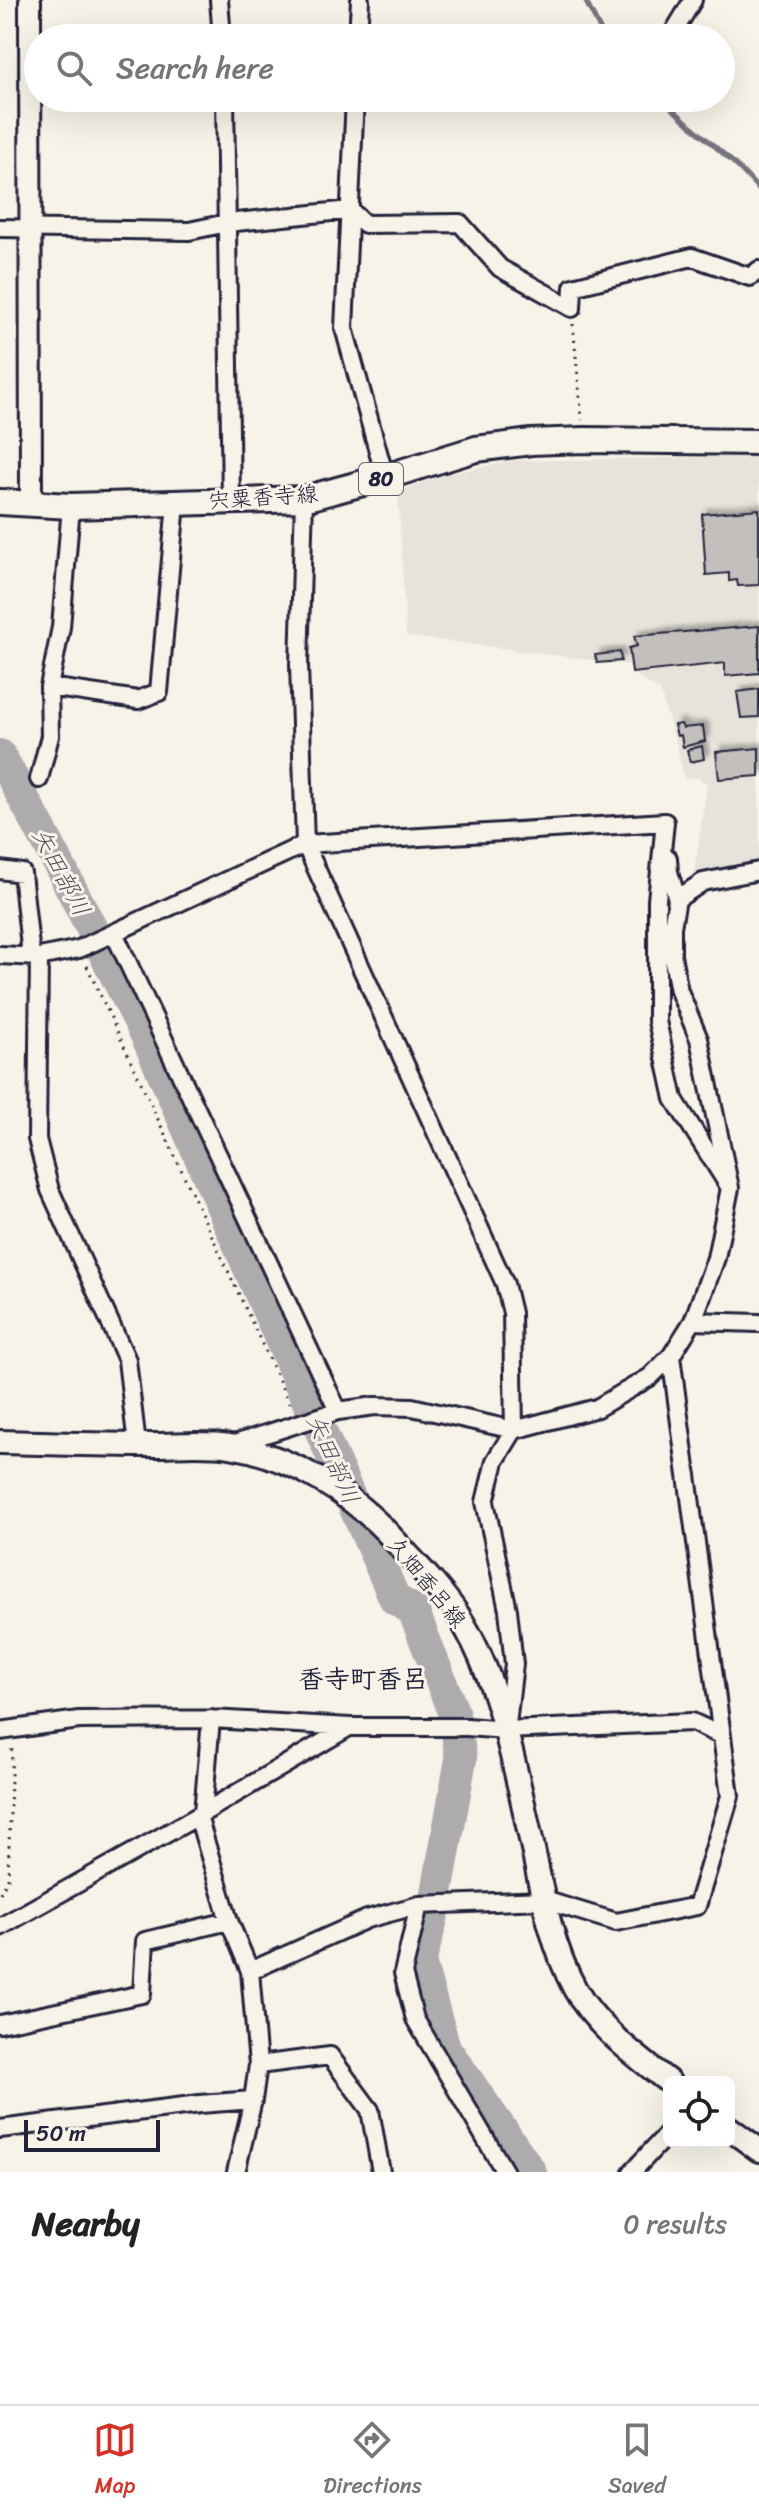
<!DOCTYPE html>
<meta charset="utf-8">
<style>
:root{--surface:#fff;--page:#f6f6f6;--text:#222;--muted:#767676;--line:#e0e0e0;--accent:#d93025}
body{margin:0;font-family:Sriracha,"Klee One",sans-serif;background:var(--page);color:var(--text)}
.controls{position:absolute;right:24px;bottom:24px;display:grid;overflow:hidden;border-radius:12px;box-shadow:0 8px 32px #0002}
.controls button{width:72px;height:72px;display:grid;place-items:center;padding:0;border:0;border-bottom:2px solid var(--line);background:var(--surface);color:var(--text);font:40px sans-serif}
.scale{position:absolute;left:24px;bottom:20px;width:136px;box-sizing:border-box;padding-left:8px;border:4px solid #22223b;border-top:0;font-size:22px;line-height:28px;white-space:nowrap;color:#22223b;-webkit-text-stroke:6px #f7f3e8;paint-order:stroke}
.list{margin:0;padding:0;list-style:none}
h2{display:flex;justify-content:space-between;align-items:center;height:104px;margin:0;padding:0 32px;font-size:34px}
h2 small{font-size:26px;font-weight:400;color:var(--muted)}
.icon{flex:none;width:44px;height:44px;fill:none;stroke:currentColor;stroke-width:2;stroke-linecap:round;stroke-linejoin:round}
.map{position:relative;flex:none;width:759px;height:2172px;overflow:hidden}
.search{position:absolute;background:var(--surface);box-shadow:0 8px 32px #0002;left:24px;right:24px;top:24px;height:88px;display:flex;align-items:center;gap:20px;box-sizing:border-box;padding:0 28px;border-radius:44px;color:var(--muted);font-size:30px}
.sheet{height:232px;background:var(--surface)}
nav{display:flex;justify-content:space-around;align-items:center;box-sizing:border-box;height:112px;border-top:2px solid var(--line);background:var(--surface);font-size:22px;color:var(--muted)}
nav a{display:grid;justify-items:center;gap:4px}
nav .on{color:var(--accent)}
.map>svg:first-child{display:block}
.built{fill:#e7e3db}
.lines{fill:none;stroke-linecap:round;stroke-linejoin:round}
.stream{stroke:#76747f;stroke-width:5}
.river{stroke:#aeabad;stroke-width:32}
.building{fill:#c2bfbd;stroke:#22223b;stroke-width:2;filter:url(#shadow)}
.minor-casing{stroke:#22223b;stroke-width:22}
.tertiary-casing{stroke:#22223b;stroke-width:26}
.secondary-casing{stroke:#22223b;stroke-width:28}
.primary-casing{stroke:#22223b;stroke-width:30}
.path{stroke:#22223b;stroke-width:3;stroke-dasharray:2 6;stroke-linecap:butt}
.minor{stroke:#f7f3e8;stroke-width:16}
.tertiary{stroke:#f7f3e8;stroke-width:20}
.secondary{stroke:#f7f3e8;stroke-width:22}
.primary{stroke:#f7f3e8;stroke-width:24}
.labels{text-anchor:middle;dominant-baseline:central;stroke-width:6;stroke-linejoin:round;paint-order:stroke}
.shield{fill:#f7f3e8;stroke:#62616f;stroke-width:2}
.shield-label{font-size:20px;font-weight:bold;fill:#22223b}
.street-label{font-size:22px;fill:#22223b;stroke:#f7f3e8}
.water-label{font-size:24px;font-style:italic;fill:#535263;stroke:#f7f3e8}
.quarter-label{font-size:26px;font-weight:bold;fill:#22223b;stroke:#f7f3e8}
</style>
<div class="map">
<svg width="759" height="2172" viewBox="0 0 759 2172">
<defs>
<filter id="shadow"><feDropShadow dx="5" dy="-5" stdDeviation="2" flood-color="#0004"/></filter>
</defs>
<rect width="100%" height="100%" fill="#f7f3e8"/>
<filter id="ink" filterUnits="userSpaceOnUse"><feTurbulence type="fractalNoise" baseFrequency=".0125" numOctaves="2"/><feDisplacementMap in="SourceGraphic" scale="16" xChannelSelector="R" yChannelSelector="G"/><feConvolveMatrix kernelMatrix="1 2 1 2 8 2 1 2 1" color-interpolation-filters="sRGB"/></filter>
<g filter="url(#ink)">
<!-- built -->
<path class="built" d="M759,456V861L694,873L707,784L698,778L684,779L678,750L660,691L632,673L631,665L406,636L398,491L452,473L512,461Z"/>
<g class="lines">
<!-- stream -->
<path class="stream" d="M585,0L601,31L607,38
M662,98C692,131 731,155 759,190"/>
<!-- river -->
<path class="river" d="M0,755L51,849L146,1035L395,1599L413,1610L454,1714L461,1759L433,1915L420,1963L445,2048L531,2172"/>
</g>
<!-- building -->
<path class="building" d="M759,509V585L738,586L737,580L729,581V573L706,575L702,514Z
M759,626V673L725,676V663L632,673L629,648L637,646L634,636Z
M620,652L621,661L597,663L595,655Z
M759,689V717L741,718L737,692Z
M681,724L683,728L703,726L705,741L683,747L681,735L677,736L674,725Z
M702,746L704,759L690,762L687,750Z
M759,748V776L719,779L716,752Z"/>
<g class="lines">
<!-- minor casing -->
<g class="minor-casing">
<path id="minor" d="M219,0L222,38
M358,38L360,0
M670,38L693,0
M225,98L231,500
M355,98L344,328L385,477
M0,228L189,231L227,223L350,210L365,224L460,223L500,268L572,308L573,287L692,257L750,277L759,270
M304,499L299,665L305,844L505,1284L512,1313L514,1430L495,1461L485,1502L508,1610L514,1664L507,1724
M71,506L61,627L49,687L138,700L159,692L176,503
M39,779L50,736L49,687
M668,858L669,872L677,899
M0,870L22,873L31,956
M114,933L338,1411
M0,955L39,957L79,949L305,844L665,822L657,900V1021L674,1099L730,1188
M39,957L37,1139L50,1190L127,1360L137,1445
M693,1321L759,1323
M231,1445L338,1411L375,1406L412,1407L514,1430L597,1408L650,1377L671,1356L693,1321L716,1258L730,1188L699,1039L679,991L672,955V927L677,899L703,882L759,871
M0,1731L79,1720L211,1719L350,1727H467L506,1730L692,1722L720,1735
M203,1813L211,1719
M198,1816L229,1921L250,1971L258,2065L253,2100L236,2172
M419,1905L403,1973L415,2019L505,2172
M0,1927L198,1816L349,1727
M250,1971L367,1919L419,1905L544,1900L616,1922L697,1906L730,1796L671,1356
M0,2024L142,1994L145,1941L229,1921
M258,2065L330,2056L370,2110L381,2172
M0,2129L200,2104L253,2100
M632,2172L669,2132"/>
</g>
<!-- tertiary casing -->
<g class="tertiary-casing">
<path id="tertiary" d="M30,0L31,502"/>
</g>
<!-- secondary casing -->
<g class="secondary-casing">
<path id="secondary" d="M0,1442C50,1443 101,1445 151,1445C177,1445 205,1442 230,1446C292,1456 354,1495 395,1541C417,1565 440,1588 458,1615C500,1680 515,1769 532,1844C542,1893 551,1945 575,1989C596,2027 636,2056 669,2082
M729,2128L759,2150"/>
</g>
<!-- primary casing -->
<g class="primary-casing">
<path id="primary" d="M0,502L71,506L304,499L385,477L476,449L531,442L584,440L759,442"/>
</g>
<!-- path -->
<path class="path" d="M573,324L582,420
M87,966L292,1409
M0,1893L8,1879L12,1747"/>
<!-- minor -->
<use href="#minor" class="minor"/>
<!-- tertiary -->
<use href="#tertiary" class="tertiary"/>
<!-- secondary -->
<use href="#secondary" class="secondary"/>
<!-- primary -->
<use href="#primary" class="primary"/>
</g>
</g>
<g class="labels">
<!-- shield labels -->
<rect class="shield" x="359" y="463" width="44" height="32" rx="6"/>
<g class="shield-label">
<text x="381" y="479">80</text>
</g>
<!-- street labels -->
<g class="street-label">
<text transform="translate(263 497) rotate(-4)">宍粟香寺線</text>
<text transform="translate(427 1582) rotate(51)">久畑香呂線</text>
</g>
<!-- water labels -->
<g class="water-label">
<text transform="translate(61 872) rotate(62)">矢田部川</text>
<text transform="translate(333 1459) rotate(66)">矢田部川</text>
</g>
<!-- quarter labels -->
<g class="quarter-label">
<text x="363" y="1679">香寺町香呂</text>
</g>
</g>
</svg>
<div class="controls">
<button><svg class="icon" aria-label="locate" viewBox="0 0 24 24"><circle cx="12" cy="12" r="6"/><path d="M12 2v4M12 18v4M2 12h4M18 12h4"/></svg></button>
</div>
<div class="scale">50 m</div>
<div class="search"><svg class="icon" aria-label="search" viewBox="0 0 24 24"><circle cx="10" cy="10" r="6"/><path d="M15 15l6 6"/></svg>Search here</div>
</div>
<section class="sheet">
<h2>Nearby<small>0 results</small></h2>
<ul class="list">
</ul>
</section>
<nav>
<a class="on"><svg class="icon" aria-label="map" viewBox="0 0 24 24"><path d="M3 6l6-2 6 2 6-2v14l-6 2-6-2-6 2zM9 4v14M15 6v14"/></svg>Map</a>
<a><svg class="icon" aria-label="directions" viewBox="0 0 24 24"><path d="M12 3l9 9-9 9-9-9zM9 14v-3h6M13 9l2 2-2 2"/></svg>Directions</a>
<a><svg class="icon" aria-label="saved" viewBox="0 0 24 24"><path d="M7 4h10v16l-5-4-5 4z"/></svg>Saved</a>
</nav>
